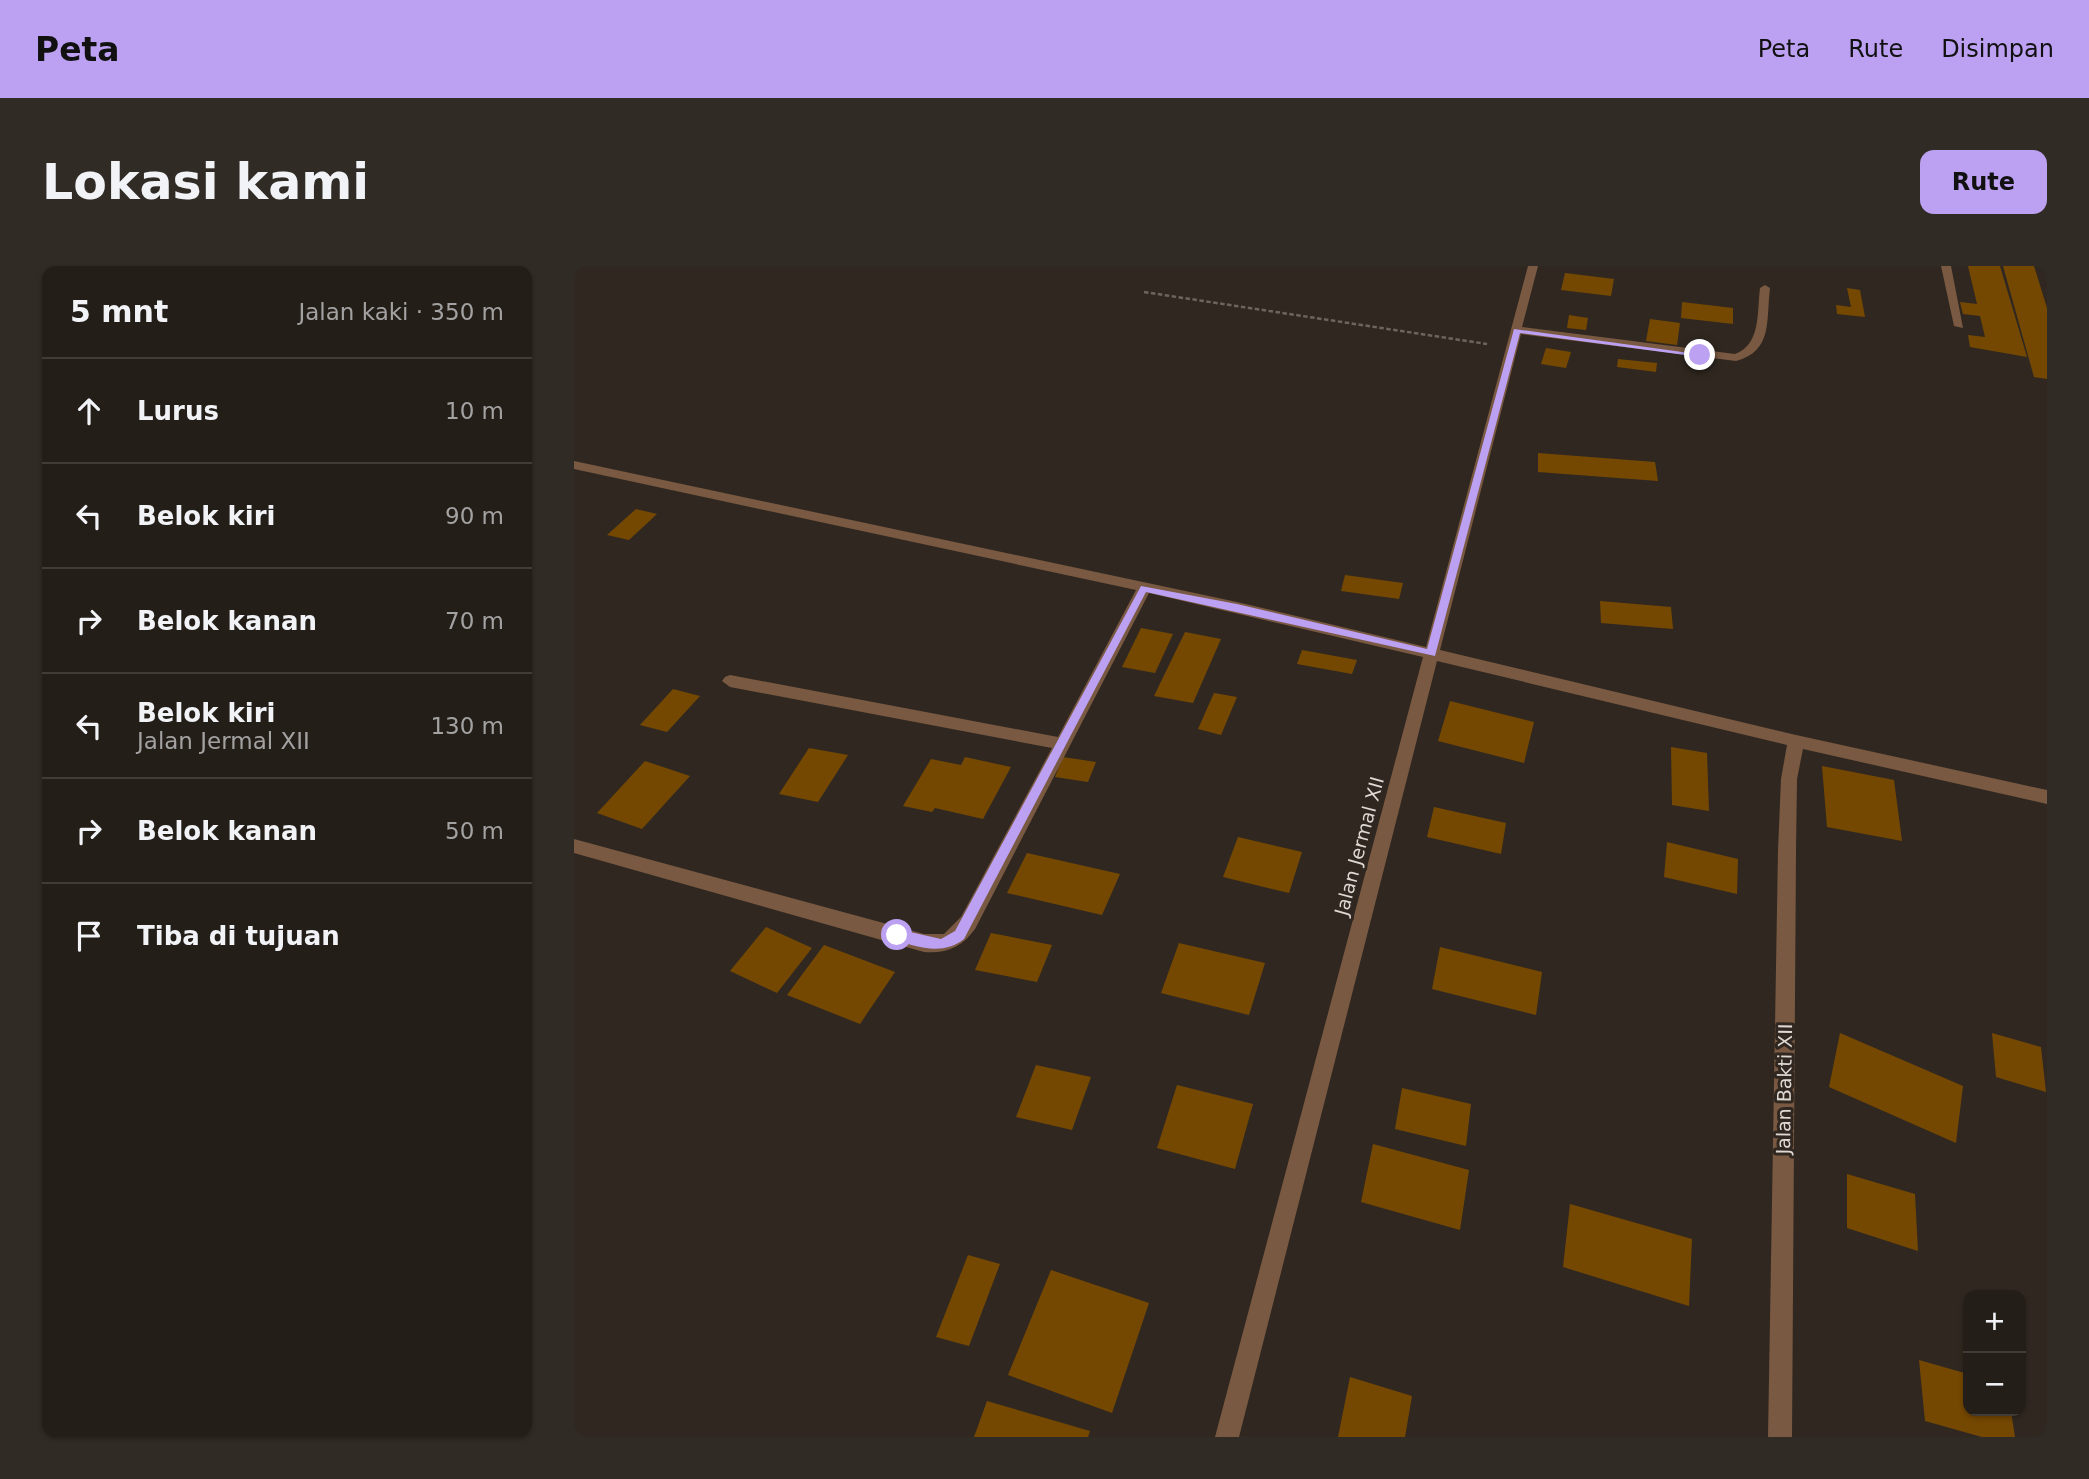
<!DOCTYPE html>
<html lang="id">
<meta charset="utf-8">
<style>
:root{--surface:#241e18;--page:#302b25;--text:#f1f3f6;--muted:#a3a2a2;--line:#413c37;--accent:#bca0f2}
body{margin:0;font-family:"DejaVu Sans",sans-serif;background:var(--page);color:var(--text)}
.controls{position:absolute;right:21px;bottom:21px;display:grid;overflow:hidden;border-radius:14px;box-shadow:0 2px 5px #0004}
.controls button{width:63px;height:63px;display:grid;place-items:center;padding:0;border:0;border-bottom:2px solid var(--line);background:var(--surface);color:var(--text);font:35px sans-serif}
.stop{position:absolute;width:21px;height:21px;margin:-16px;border:5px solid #bca0f2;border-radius:50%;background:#fff}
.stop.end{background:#bca0f2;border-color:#fff;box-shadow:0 2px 7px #0008}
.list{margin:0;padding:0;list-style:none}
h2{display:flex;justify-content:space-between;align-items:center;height:91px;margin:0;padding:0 28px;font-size:30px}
h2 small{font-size:23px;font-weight:400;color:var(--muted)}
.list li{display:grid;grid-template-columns:46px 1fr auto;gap:21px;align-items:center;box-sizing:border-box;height:105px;padding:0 28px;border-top:2px solid var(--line)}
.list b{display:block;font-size:26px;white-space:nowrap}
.list p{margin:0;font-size:23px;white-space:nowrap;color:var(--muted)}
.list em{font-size:23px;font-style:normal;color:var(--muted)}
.icon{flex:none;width:38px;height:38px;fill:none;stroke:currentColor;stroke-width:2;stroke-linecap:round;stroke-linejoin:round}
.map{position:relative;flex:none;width:1473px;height:1171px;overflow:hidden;border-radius:14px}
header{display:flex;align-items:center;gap:42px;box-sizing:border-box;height:98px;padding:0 35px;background:var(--accent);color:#111}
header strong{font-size:33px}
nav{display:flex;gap:38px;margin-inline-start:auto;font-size:24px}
.intro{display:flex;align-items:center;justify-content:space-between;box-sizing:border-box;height:168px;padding:0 42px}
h1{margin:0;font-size:49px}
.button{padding:18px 32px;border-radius:14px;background:var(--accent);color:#111;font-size:24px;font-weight:700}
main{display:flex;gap:42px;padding:0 42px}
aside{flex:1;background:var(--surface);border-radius:14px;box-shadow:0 2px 5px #0004}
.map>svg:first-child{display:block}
.building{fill:#754802}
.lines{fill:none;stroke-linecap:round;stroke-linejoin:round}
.path{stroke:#6c655e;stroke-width:2.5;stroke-dasharray:4.5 2.5;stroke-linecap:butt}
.minor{fill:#795942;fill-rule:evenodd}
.route{fill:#bca0f2}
.labels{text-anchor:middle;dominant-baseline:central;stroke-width:6;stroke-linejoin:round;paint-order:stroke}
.street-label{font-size:19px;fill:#ded9d3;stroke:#302820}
</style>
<header>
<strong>Peta</strong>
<nav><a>Peta</a><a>Rute</a><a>Disimpan</a></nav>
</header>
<div class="intro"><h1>Lokasi kami</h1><a class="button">Rute</a></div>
<main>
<aside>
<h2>5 mnt<small>Jalan kaki · 350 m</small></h2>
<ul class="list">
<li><svg class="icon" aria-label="ahead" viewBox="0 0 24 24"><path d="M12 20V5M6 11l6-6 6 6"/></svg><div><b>Lurus</b></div><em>10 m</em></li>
<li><svg class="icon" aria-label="left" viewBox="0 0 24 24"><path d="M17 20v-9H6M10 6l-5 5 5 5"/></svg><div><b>Belok kiri</b></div><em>90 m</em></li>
<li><svg class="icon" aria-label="right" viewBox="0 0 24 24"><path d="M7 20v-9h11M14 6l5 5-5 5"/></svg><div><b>Belok kanan</b></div><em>70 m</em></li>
<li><svg class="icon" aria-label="left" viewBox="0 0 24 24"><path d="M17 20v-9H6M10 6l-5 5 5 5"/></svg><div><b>Belok kiri</b><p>Jalan Jermal XII</p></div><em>130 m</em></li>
<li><svg class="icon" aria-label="right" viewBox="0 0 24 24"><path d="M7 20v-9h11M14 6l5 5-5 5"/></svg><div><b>Belok kanan</b></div><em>50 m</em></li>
<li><svg class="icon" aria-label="arrive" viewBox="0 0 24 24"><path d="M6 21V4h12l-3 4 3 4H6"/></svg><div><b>Tiba di tujuan</b></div></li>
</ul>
</aside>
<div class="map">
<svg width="1473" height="1171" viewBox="0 0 1473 1171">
<rect width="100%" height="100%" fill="#302820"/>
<!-- building -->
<path class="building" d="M1394,0H1426L1453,91L1396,81L1394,69L1411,71L1406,50L1389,48L1386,36L1403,38Z
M1429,0H1460L1473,42V113L1460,111Z
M991,7L1040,13L1037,30L987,24Z
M1273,22L1286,24L1291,51L1263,48L1262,39L1277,41Z
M1108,36L1159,42V58L1107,52Z
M995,49L1014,52L1012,64L993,62Z
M1076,53L1106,57L1103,79L1072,75Z
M972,82L997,86L992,102L967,98Z
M1044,93L1083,97L1082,106L1043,101Z
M964,187L1081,196L1084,215L964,206Z
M62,243L83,248L55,274L33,269Z
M771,309L829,317L825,333L767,325Z
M1026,335L1097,341L1099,363L1027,357Z
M567,362L599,368L581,407L548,401Z
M611,366L647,373L619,437L580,430Z
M728,384L783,394L778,408L723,398Z
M99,423L126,430L93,466L66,459Z
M640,427L663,431L647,469L624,463Z
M876,435L960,456L950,497L864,475Z
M1097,481L1133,487L1135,545L1098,539Z
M235,482L274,489L244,536L205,528Z
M391,491L437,501L409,553L361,542L358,546L329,540L357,493L387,499Z
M489,491L522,496L514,516L481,511Z
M71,495L116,510L68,563L23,547Z
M1248,500L1320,514L1328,575L1253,561Z
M860,541L932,557L927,588L853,571Z
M664,571L728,586L715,627L649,611Z
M1093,576L1164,593L1163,628L1090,611Z
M453,587L546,608L528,649L433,627Z
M192,661L238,682L203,727L156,705Z
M417,667L478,679L463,716L401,704Z
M605,677L691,697L675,749L587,727Z
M250,679L321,706L286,758L213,729Z
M866,681L968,706L962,749L858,723Z
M1266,767L1389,820L1382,877L1255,821Z
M1418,767L1467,781L1472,826L1422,811Z
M462,799L517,811L498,864L442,851Z
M603,819L679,838L661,903L583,882Z
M828,822L897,838L892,880L821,863Z
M799,878L895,904L886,964L787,936Z
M1273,908L1341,928L1344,985L1273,962Z
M996,938L1118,973L1115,1040L989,1001Z
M394,989L426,998L395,1080L362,1071Z
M477,1004L575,1037L538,1147L434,1109Z
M1345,1094L1394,1108V1145H1437L1441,1171H1408L1351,1155Z
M776,1111L838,1130L831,1171H764Z
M413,1135L516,1165L514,1171H400Z"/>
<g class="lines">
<!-- path -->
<path class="path" d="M570,26L913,78"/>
<!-- minor -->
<path class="minor" d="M954,0H964L948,61L1161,88C1187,79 1183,46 1186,22L1191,19L1196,22C1192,55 1199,85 1162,95L947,68L866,384L1222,469L1473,524V538L1229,483L1223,513L1222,584L1218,1171H1194L1204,584L1207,513L1213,479L863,395L665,1171H641L849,391L575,327L401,663C388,681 372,688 350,686L0,587V573L350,668H370L387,651L478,482L156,421L148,415L151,411L156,409L484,471L562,324L0,203V195L663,336L852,381Z
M1367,0H1377L1389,62L1380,60Z"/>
</g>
<!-- route -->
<path class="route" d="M940,63L1130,89L1126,91L946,67L861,390L572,326L390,673C369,690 342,681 318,673V665L323,663L367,673L381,665L567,320L663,338L853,383Z"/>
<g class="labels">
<!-- street labels -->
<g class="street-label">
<text transform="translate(785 580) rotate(-75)">Jalan Jermal XII</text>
<text transform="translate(1210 823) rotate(-89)">Jalan Bakti XII</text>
</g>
</g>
</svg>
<div class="controls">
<button>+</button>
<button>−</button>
</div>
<div class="stop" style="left:323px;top:669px"></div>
<div class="stop end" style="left:1126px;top:89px"></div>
</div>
</main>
